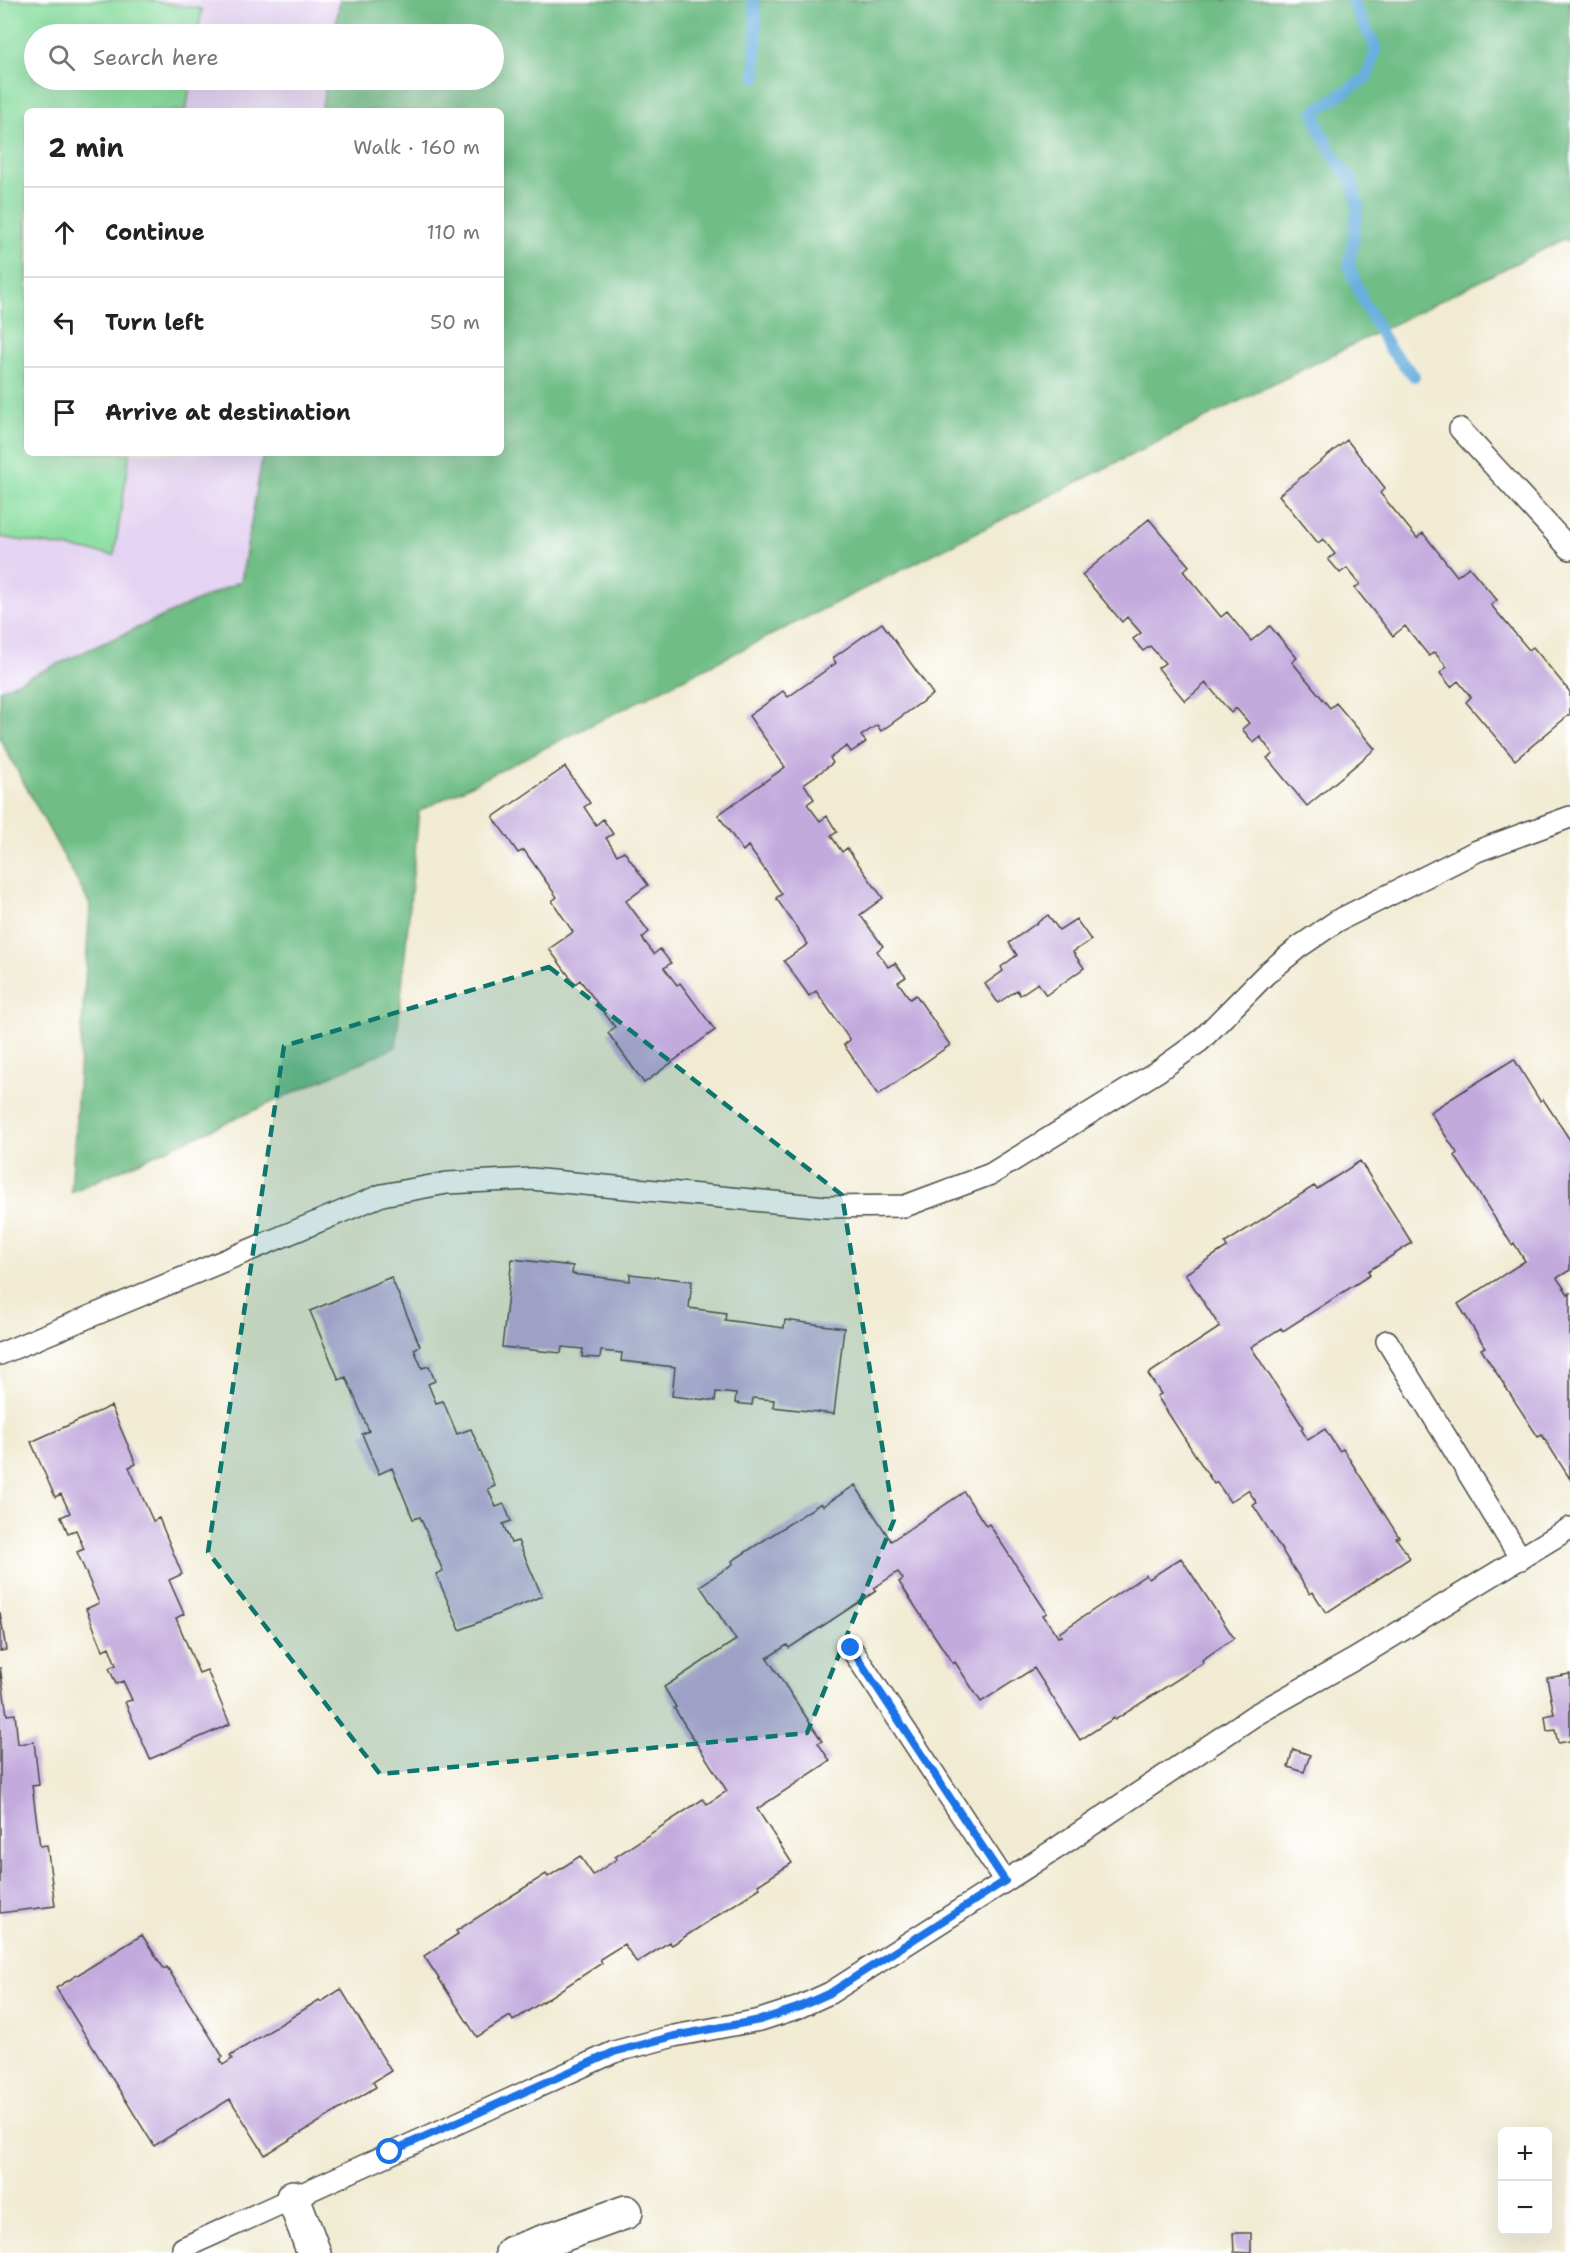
<!DOCTYPE html>
<meta charset="utf-8">
<style>
:root{--surface:#fff;--page:#f2f2f2;--text:#222;--muted:#767676;--line:#e0e0e0}
body{margin:0;font-family:"Shantell Sans",sans-serif;background:var(--page);color:var(--text)}
.controls{position:absolute;right:18px;bottom:18px;display:grid;overflow:hidden;border-radius:9px;box-shadow:0 6px 24px #0002}
.controls button{width:54px;height:54px;display:grid;place-items:center;padding:0;border:0;border-bottom:2px solid var(--line);background:var(--surface);color:var(--text);font:30px sans-serif}
.stop{position:absolute;width:18px;height:18px;margin:-14px;border:4px solid #1a73e8;border-radius:50%;background:#fff}
.stop.end{background:#1a73e8;border-color:#fff;box-shadow:0 2px 6px #0008}
.list{margin:0;padding:0;list-style:none}
h2{display:flex;justify-content:space-between;align-items:center;height:78px;margin:0;padding:0 24px;font-size:26px}
h2 small{font-size:20px;font-weight:400;color:var(--muted)}
.list li{display:grid;grid-template-columns:39px 1fr auto;gap:18px;align-items:center;box-sizing:border-box;height:90px;padding:0 24px;border-top:2px solid var(--line)}
.list b{display:block;font-size:22px;white-space:nowrap}
.list em{font-size:20px;font-style:normal;color:var(--muted)}
.icon{flex:none;width:33px;height:33px;fill:none;stroke:currentColor;stroke-width:2;stroke-linecap:round;stroke-linejoin:round}
.map{position:relative;flex:none;width:1570px;height:2253px;overflow:hidden}
.search{position:absolute;background:var(--surface);box-shadow:0 6px 24px #0002;left:24px;top:24px;width:480px;height:66px;display:flex;align-items:center;gap:15px;box-sizing:border-box;padding:0 21px;border-radius:33px;color:var(--muted);font-size:22px}
.panel{position:absolute;background:var(--surface);box-shadow:0 6px 24px #0002;left:24px;top:108px;width:480px;height:348px;border-radius:9px}
.map>svg:first-child{display:block}
.built{fill:#e4d3f2}
.green{fill:#8adea0;stroke:#5a8466;stroke-width:1.5}
.forest{fill:#6fbd86;stroke:#4d7458;stroke-width:1.5}
.lines{fill:none;stroke-linecap:round;stroke-linejoin:round}
.stream{stroke:#67afde;stroke-width:12}
.building{fill:#c2aadd}
.service-casing{stroke:#494844;stroke-width:24}
.minor-casing{stroke:#494844;stroke-width:36}
.service{stroke:#fff;stroke-width:21}
.minor{stroke:#fff;stroke-width:33}
.route{stroke:#1a73e8;stroke-width:8}
.marked{fill:#0f766e;fill-opacity:0.2;stroke:#0f766e;stroke-width:4.5;stroke-dasharray:12 8;stroke-linejoin:round}
</style>
<div class="map">
<svg width="1570" height="2253" viewBox="0 0 1570 2253">
<rect width="100%" height="100%" fill="#fff"/>
<filter id="ink" filterUnits="userSpaceOnUse"><feTurbulence type="fractalNoise" baseFrequency=".0167" numOctaves="2"/><feDisplacementMap in="SourceGraphic" scale="12" xChannelSelector="R" yChannelSelector="G"/><feConvolveMatrix kernelMatrix="1 2 1 2 8 2 1 2 1" color-interpolation-filters="sRGB"/></filter>
<filter id="wash" filterUnits="userSpaceOnUse"><feTurbulence type="fractalNoise" baseFrequency=".008" numOctaves="4" result="noise"/><feDisplacementMap in="SourceGraphic" scale="24" xChannelSelector="R" yChannelSelector="G"/><feGaussianBlur stdDeviation="1.35" result="paint"/><feColorMatrix in="noise" values="0 0 0 0 0 0 0 0 0 0 0 0 0 0 0 0 0 1.4 0 .05"/><feComposite in="paint" operator="in"/></filter>
<g filter="url(#wash)">
<rect width="100%" height="100%" fill="#f1ebd3"/>
<!-- built -->
<path class="built" d="M0,0H340L334,34H34V80H327L321,111H27V453H263L242,581L0,690Z"/>
<!-- green -->
<path class="green" d="M0,0H148L202,9L198,34H34V80H191L186,111H27V453H130L114,555L0,537Z"/>
<!-- forest -->
<path class="forest" d="M340,0H1570V241L1564,239L419,811L396,1047L71,1192L90,905L0,739V690L241,581L263,453H501V111H321L327,80H494V34H334Z"/>
<g class="lines">
<!-- stream -->
<path class="stream" d="M753,0L756,16V77
M1351,0L1376,48L1367,77L1314,112L1321,133L1339,164L1352,180L1358,206L1349,266L1364,303L1389,348L1414,376"/>
</g>
<g id="blocks">
<!-- building -->
<path class="building" d="M1347,440L1385,488L1380,493L1417,538L1423,533L1457,576L1469,567L1497,600L1491,605L1529,650L1533,647L1570,692V714L1515,760L1466,702L1471,697L1458,681L1451,687L1440,673L1447,667L1434,652L1429,656L1405,626L1393,636L1355,588L1360,584L1347,568L1340,573L1328,559L1335,554L1323,539L1318,543L1279,495Z
M1149,519L1189,566L1183,571L1221,617L1227,612L1251,641L1270,626L1297,658L1292,662L1330,708L1336,703L1375,749L1307,806L1267,758L1273,754L1260,737L1254,743L1242,729L1249,723L1236,708L1231,713L1206,683L1185,701L1158,668L1165,663L1150,646L1143,651L1133,639L1141,633L1127,617L1122,622L1082,575Z
M882,623L933,694L881,731L877,725L861,736L866,742L851,752L847,746L830,758L833,763L804,784L814,799L807,804L820,821L827,816L837,832L831,836L842,852L847,848L883,898L860,915L883,946L877,951L888,967L895,963L906,977L898,982L910,999L916,995L950,1045L878,1095L844,1045L850,1040L816,991L809,996L784,961L808,944L776,898L782,894L748,846L743,851L718,815L785,767L749,716L783,691L788,697L836,663L833,658Z
M565,767L590,803L584,807L596,825L603,819L613,834L606,838L617,855L624,851L648,885L626,901L649,932L642,938L654,954L660,949L671,963L664,968L677,985L680,983L715,1030L644,1083L608,1033L615,1027L580,980L575,984L549,949L573,932L552,901L557,897L524,850L518,853L493,817Z
M1048,915L1059,930L1076,919L1091,940L1073,952L1084,968L1046,995L1038,983L1020,995L1017,990L998,1003L985,984L1003,971L1001,967L1017,955L1009,943Z
M1514,1059L1540,1101L1543,1099L1570,1140V1270L1557,1278L1568,1294L1570,1293V1479L1542,1435L1538,1437L1481,1349L1485,1347L1458,1304L1525,1261L1514,1243L1512,1245L1455,1156L1457,1153L1430,1112Z
M1360,1161L1412,1243L1368,1271L1370,1275L1283,1331L1281,1328L1251,1347L1303,1427L1301,1429L1308,1440L1325,1429L1339,1451L1343,1449L1399,1537L1396,1538L1410,1558L1326,1613L1313,1592L1310,1594L1253,1505L1257,1503L1248,1490L1230,1502L1217,1482L1214,1484L1157,1396L1161,1394L1148,1374L1220,1327L1185,1274L1227,1247L1225,1243L1314,1186L1317,1189Z
M512,1259L573,1266L572,1274L630,1281V1274L692,1281L689,1308L726,1313L725,1320L784,1328L785,1320L844,1328L834,1414L773,1407L774,1400L753,1398L752,1405L735,1403L736,1394L716,1392L715,1401L672,1396L675,1367L621,1361L622,1353L601,1351L600,1358L582,1357L583,1349L562,1347L561,1353L502,1347Z
M391,1277L420,1346L414,1349L422,1368L429,1366L435,1381L428,1384L436,1403L443,1401L457,1434L471,1429L495,1486L488,1489L496,1507L504,1504L511,1521L503,1524L511,1543L518,1541L542,1596L460,1630L436,1574L443,1571L420,1517L413,1519L392,1468L379,1474L362,1434L369,1431L346,1377L339,1380L310,1311Z
M111,1406L136,1464L129,1467L153,1521L159,1518L182,1574L169,1580L184,1614L176,1618L199,1673L207,1670L230,1724L150,1759L125,1702L132,1700L123,1681L116,1684L109,1668L116,1665L109,1647L103,1650L86,1609L99,1603L77,1552L84,1549L76,1530L68,1533L61,1517L70,1513L61,1494L55,1497L31,1442Z
M855,1485L891,1541L964,1492L986,1526L989,1524L1047,1613L1043,1615L1058,1637L1061,1636L1059,1633L1146,1575L1149,1579L1181,1558L1234,1638L1202,1660L1203,1663L1115,1720L1114,1718L1080,1740L1034,1668L981,1702L955,1662L953,1664L899,1582L903,1579L898,1572L874,1588L876,1591L789,1648L787,1645L767,1658L822,1741L818,1743L830,1761L757,1809L792,1863L758,1885L760,1888L672,1945L669,1942L637,1963L624,1944L600,1959L602,1963L513,2021L510,2016L477,2037L424,1956L458,1934L456,1931L546,1874L548,1877L580,1856L593,1875L617,1859L615,1857L703,1799L707,1804L727,1791L674,1708L676,1707L664,1687L736,1640L700,1586L733,1564L732,1561L821,1503L823,1506Z
M0,1612L6,1650L0,1651Z
M0,1667L7,1715L15,1714L18,1744L34,1742L39,1785L32,1786L40,1846L47,1845L55,1906L0,1913Z
M1570,1674V1741L1558,1743L1555,1730L1547,1731L1545,1716L1554,1714L1547,1678Z
M1293,1749L1310,1755L1304,1772L1288,1767Z
M142,1935L164,1969L167,1967L223,2057L220,2059L223,2065L232,2059L230,2056L319,2000L321,2002L341,1989L391,2071L373,2082L376,2087L265,2155L230,2099L154,2146L56,1988Z
M1233,2233H1251V2253L1234,2252Z"/>
</g>
</g>
<g filter="url(#ink)">
<use href="#blocks" fill-opacity="0" stroke="#494844" stroke-width="1.5"/>
<g class="lines">
<!-- service casing -->
<g class="service-casing">
<path id="service" d="M1460,429L1570,549
M1387,1341L1521,1559
M0,1354L382,1195L447,1183L531,1179L826,1207L905,1206L991,1174L1158,1071L1200,1041L1265,975L1299,947L1337,921L1477,851L1570,817
M851,1648L1005,1881
M183,2248L614,2052L674,2036L760,2020L797,2008L830,1993L1057,1848L1255,1715L1355,1659L1570,1528"/>
</g>
<!-- minor casing -->
<g class="minor-casing">
<path id="minor" d="M293,2197L314,2253
M512,2253L626,2212"/>
</g>
<!-- service -->
<use href="#service" class="service"/>
<!-- minor -->
<use href="#minor" class="minor"/>
</g>
</g>
<g class="lines" filter="url(#ink)">
<!-- route -->
<path class="route" d="M390,2152L614,2052L674,2036L760,2020L797,2008L830,1993L1005,1881L851,1648"/>
</g>
<!-- marked area -->
<path class="marked" d="M549,967L842,1195L894,1520L807,1733L380,1774L208,1552L284,1046Z"/>
</svg>
<div class="controls">
<button>+</button>
<button>−</button>
</div>
<div class="stop" style="left:390px;top:2152px"></div>
<div class="stop end" style="left:851px;top:1648px"></div>
<div class="search"><svg class="icon" aria-label="search" viewBox="0 0 24 24"><circle cx="10" cy="10" r="6"/><path d="M15 15l6 6"/></svg>Search here</div>
<section class="panel">
<h2>2 min<small>Walk · 160 m</small></h2>
<ul class="list">
<li><svg class="icon" aria-label="ahead" viewBox="0 0 24 24"><path d="M12 20V5M6 11l6-6 6 6"/></svg><div><b>Continue</b></div><em>110 m</em></li>
<li><svg class="icon" aria-label="left" viewBox="0 0 24 24"><path d="M17 20v-9H6M10 6l-5 5 5 5"/></svg><div><b>Turn left</b></div><em>50 m</em></li>
<li><svg class="icon" aria-label="arrive" viewBox="0 0 24 24"><path d="M6 21V4h12l-3 4 3 4H6"/></svg><div><b>Arrive at destination</b></div></li>
</ul>
</section>
</div>
